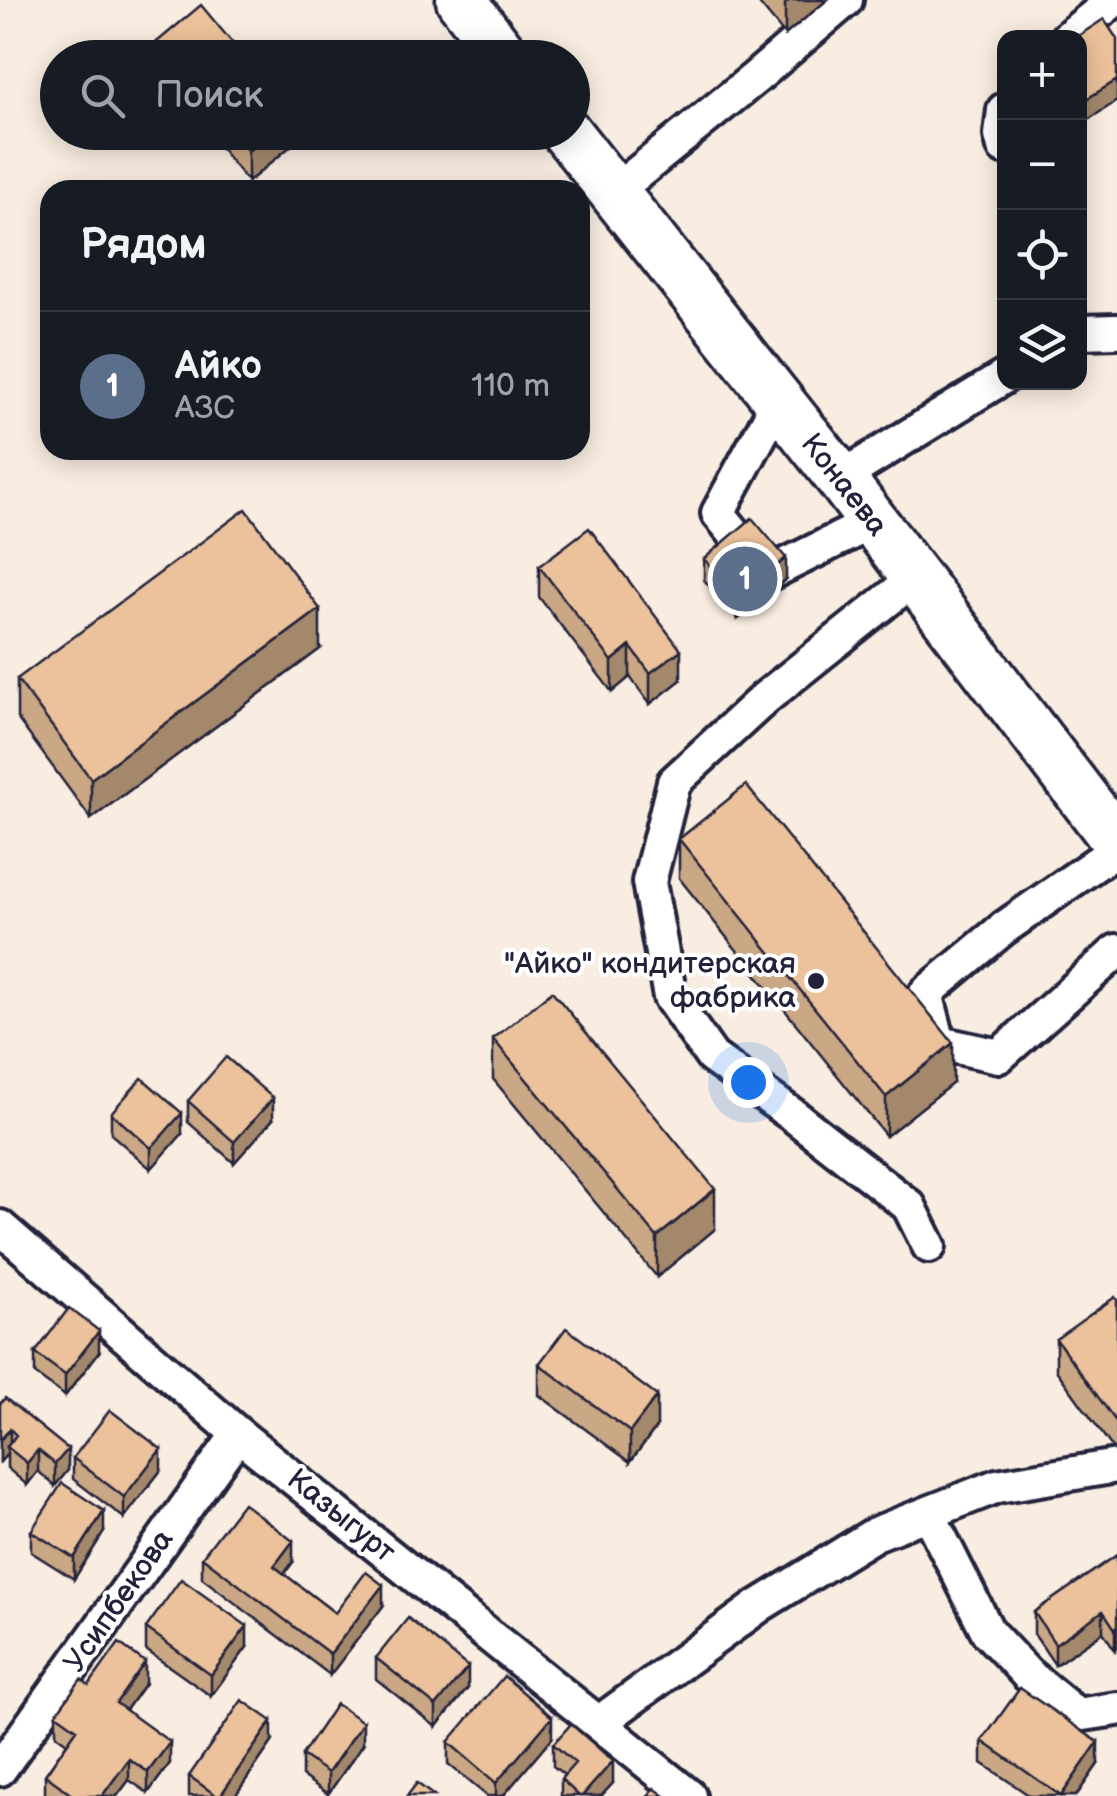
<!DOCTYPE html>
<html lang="ru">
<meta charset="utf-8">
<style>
:root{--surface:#171b24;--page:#242831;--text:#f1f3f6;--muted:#9ea1a6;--line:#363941;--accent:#9495a2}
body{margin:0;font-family:"Balsamiq Sans",sans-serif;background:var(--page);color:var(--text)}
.controls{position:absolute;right:30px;top:30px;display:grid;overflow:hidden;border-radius:20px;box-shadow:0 5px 25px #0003}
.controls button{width:90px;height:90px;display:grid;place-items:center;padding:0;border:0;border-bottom:2px solid var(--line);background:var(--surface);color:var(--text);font:50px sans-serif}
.you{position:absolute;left:748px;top:1082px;width:35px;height:35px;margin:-25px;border:8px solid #fff;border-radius:50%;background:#1a73e8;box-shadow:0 0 0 15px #1a73e833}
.badge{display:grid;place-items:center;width:65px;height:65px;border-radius:50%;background:var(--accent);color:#fff;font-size:32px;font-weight:700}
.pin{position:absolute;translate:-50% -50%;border:5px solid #fff;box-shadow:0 2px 10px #0006}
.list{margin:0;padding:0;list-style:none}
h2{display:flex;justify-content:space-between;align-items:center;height:130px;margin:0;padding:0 40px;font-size:42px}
h2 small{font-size:32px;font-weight:400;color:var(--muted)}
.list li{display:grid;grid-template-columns:65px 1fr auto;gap:30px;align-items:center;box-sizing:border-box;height:150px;padding:0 40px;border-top:2px solid var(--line)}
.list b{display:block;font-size:38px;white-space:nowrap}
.list p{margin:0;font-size:32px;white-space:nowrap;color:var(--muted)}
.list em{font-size:32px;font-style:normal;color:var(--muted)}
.icon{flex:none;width:55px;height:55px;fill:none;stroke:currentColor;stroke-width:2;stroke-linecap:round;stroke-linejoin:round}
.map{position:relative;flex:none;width:1117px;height:1796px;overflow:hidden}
.search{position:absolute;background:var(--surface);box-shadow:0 5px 25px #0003;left:40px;top:40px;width:550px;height:110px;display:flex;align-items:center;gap:25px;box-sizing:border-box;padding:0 35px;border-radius:55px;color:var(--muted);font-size:38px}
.panel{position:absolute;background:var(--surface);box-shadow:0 5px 25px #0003;left:40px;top:180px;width:550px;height:280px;border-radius:30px}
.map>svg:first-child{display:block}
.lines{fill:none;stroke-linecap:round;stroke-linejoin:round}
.minor-casing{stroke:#22223b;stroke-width:40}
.secondary-casing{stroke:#22223b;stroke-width:55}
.minor{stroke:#fff;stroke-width:32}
.secondary{stroke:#fff;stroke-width:48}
.wall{fill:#caa785;stroke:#22223b;stroke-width:2.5}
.shaded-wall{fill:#a4886c;stroke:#22223b;stroke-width:2.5}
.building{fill:#ebc29b;stroke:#22223b;stroke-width:2.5}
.poi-dot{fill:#22223b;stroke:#fff;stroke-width:4}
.labels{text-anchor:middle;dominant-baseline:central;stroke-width:8;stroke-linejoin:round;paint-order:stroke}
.street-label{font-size:30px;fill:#22223b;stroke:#fff}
.poi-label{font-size:30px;fill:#22223b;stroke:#fff;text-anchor:end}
</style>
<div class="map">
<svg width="1117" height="1796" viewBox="0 0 1117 1796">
<rect width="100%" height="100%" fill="#f9ede1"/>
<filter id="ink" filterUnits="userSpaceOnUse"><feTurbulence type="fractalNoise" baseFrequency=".01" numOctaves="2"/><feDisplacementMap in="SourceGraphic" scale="20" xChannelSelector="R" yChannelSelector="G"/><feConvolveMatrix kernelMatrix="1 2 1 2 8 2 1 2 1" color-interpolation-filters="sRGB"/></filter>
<g filter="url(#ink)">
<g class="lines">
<!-- minor casing -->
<g class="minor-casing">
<path id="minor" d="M1067,38L1114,0
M1004,110L1001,135L1004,147
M613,193L755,78L846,0
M1080,332L1117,331
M778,402L718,513L768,574L873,522
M840,478L1004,377
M915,578L765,698L674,782L649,882L670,997L712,1057L794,1116L909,1206L929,1246
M1117,849L1004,928L926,993L939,1043L999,1056L1117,951
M0,1227L238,1434L689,1796
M928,1513L988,1632L1027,1674L1077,1715L1117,1709
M600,1722L760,1605L875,1534L997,1486L1117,1466
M0,1769L238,1434"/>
</g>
<!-- secondary casing -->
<g class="secondary-casing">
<path id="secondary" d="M461,0L506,58
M566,132L840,478L1117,842"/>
</g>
<!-- minor -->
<use href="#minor" class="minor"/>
<!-- secondary -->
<use href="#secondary" class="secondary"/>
</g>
<!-- wall -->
<path class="wall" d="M756,0H827L785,35Z
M157,42L245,58H157Z
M207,132H292V145L248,182Z
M704,559L786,579L738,619L704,580Z
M539,566L681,680L650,704L630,677L612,692L539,597Z
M320,649L91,819L17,718V679Z
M679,839L953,1083L886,1136L679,878Z
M493,1039L715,1229L657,1277L493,1079Z
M188,1101L273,1119L234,1163L188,1122Z
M111,1113L182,1134L151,1169L111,1134Z
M1117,1300V1454L1056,1370V1339Z
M99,1352L65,1396L35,1374V1353Z
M539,1364L657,1426L630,1462L539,1395Z
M0,1404L68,1470L55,1486L38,1471L27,1485L7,1468V1454L0,1462Z
M73,1458L161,1470L124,1518L73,1479Z
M31,1531L104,1532L74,1579L31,1552Z
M1117,1555L1115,1650L1103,1632L1055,1665L1034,1634V1612Z
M202,1557L293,1562L284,1574L335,1613L383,1606L330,1675L202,1578Z
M146,1628L247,1647L211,1696L146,1650Z
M376,1658L468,1688L436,1727L376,1679Z
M145,1683L126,1710L170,1763L148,1793L129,1780L117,1796H45V1775L67,1743L56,1735V1714L89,1685Z
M552,1738L503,1796H487L448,1764V1742Z
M982,1741L1098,1764L1076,1796H1030L982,1763Z
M272,1742L235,1796H189V1776Z
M363,1744L328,1794L302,1776V1755Z
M553,1744L613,1783L601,1796H561V1779L564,1775L553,1766Z"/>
<!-- shaded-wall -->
<path class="shaded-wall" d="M790,0H827L785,35V4Z
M1117,80V101L1080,125V103Z
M270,132H292V145L248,182V151Z
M786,558V579L738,619V598Z
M320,609V649L91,819V779Z
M630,646V677L612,692V661Z
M681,650V680L650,704V673Z
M953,1043V1083L886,1136V1097Z
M273,1098V1119L234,1163V1142Z
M182,1113V1134L151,1169V1148Z
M715,1189V1229L657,1277V1237Z
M99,1331V1352L65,1396V1375Z
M657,1396V1426L630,1462V1432Z
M10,1429V1449L7,1447V1454L0,1462V1440Z
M68,1449V1470L55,1486V1464Z
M161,1449V1470L124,1518V1497Z
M38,1450V1471L27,1485V1463Z
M104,1511V1532L74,1579V1558Z
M293,1541V1562L274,1587V1566Z
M383,1585V1606L330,1675V1654Z
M1103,1611V1632L1055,1665V1644Z
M247,1626V1647L211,1696V1675Z
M1117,1627V1648L1115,1650V1629Z
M145,1662V1683L116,1724V1703Z
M468,1667V1688L436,1727V1706Z
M552,1717V1738L503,1796H496V1783Z
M272,1721V1742L235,1796H220Z
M363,1722V1744L328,1794V1773Z
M170,1742V1763L148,1793V1772Z
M1098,1742V1764L1076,1796H1061Z
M129,1759V1780L117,1796H102Z
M613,1761V1783L601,1796H582Z"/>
<!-- building -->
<path class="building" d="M201,5L245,58H170L157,42Z
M1104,19L1117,39V80L1080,103V38H1075Z
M232,132H270L248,151Z
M246,509L320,609L91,779L17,679Z
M752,518L786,558L738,598L704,559Z
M589,528L681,650L650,673L630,646L612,661L539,566Z
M746,785L953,1043L886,1097L679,839Z
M552,991L715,1189L657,1237L493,1039Z
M226,1057L273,1098L234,1142L188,1101Z
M142,1078L182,1113L151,1148L111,1113Z
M1115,1297L1117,1300V1423L1056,1339Z
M69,1308L99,1331L65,1375L35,1353Z
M566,1328L657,1396L630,1432L539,1364Z
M5,1398L68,1449L55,1464L38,1450L27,1463L7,1447L16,1435L10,1429L0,1440V1404Z
M110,1410L161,1449L124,1497L73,1458Z
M62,1483L104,1511L74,1558L31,1531Z
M243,1503L293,1541L274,1566L335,1613L366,1572L383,1585L330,1654L202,1557Z
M1117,1555V1627L1115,1629L1103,1611L1055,1644L1034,1612Z
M181,1579L247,1626L211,1675L146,1628Z
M408,1618L468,1667L436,1706L376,1658Z
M119,1643L145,1662L116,1703L170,1742L148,1772L129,1759L102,1796H74L45,1775L77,1729L56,1714L81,1679L89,1685Z
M504,1676L552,1717L496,1783L448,1742Z
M1020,1688L1098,1742L1061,1796L982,1741Z
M242,1700L272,1721L220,1796H217L189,1776Z
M336,1704L363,1722L328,1773L302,1755Z
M571,1724L613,1761L582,1796H579L561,1779L575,1763L553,1744Z
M417,1783L434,1796H407Z
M654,1788L665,1796H648Z"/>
</g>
<!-- markers -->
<circle class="poi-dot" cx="816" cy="981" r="10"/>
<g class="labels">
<!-- street labels -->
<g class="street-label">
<text transform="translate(844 485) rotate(52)">Конаева</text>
<text transform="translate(341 1516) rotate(39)">Казыгурт</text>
<text transform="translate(119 1601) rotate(-55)">Усипбекова</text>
</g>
<!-- poi labels -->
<g class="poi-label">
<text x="796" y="964">"Айко" кондитерская<tspan x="796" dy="34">фабрика</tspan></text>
</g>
</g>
</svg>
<div class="controls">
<button>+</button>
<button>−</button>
<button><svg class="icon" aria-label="locate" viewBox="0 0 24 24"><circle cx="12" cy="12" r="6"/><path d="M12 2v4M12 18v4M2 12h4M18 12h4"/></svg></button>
<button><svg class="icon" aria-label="layers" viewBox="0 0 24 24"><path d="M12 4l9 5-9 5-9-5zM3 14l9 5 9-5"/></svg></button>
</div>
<div class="you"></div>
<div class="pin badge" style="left:745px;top:579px;background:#5c6f8a">1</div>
<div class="search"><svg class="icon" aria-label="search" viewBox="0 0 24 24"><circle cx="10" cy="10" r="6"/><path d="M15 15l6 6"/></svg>Поиск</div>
<section class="panel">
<h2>Рядом<small></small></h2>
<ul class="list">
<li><span class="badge" style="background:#5c6f8a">1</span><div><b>Айко</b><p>АЗС</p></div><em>110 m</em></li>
</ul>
</section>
</div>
